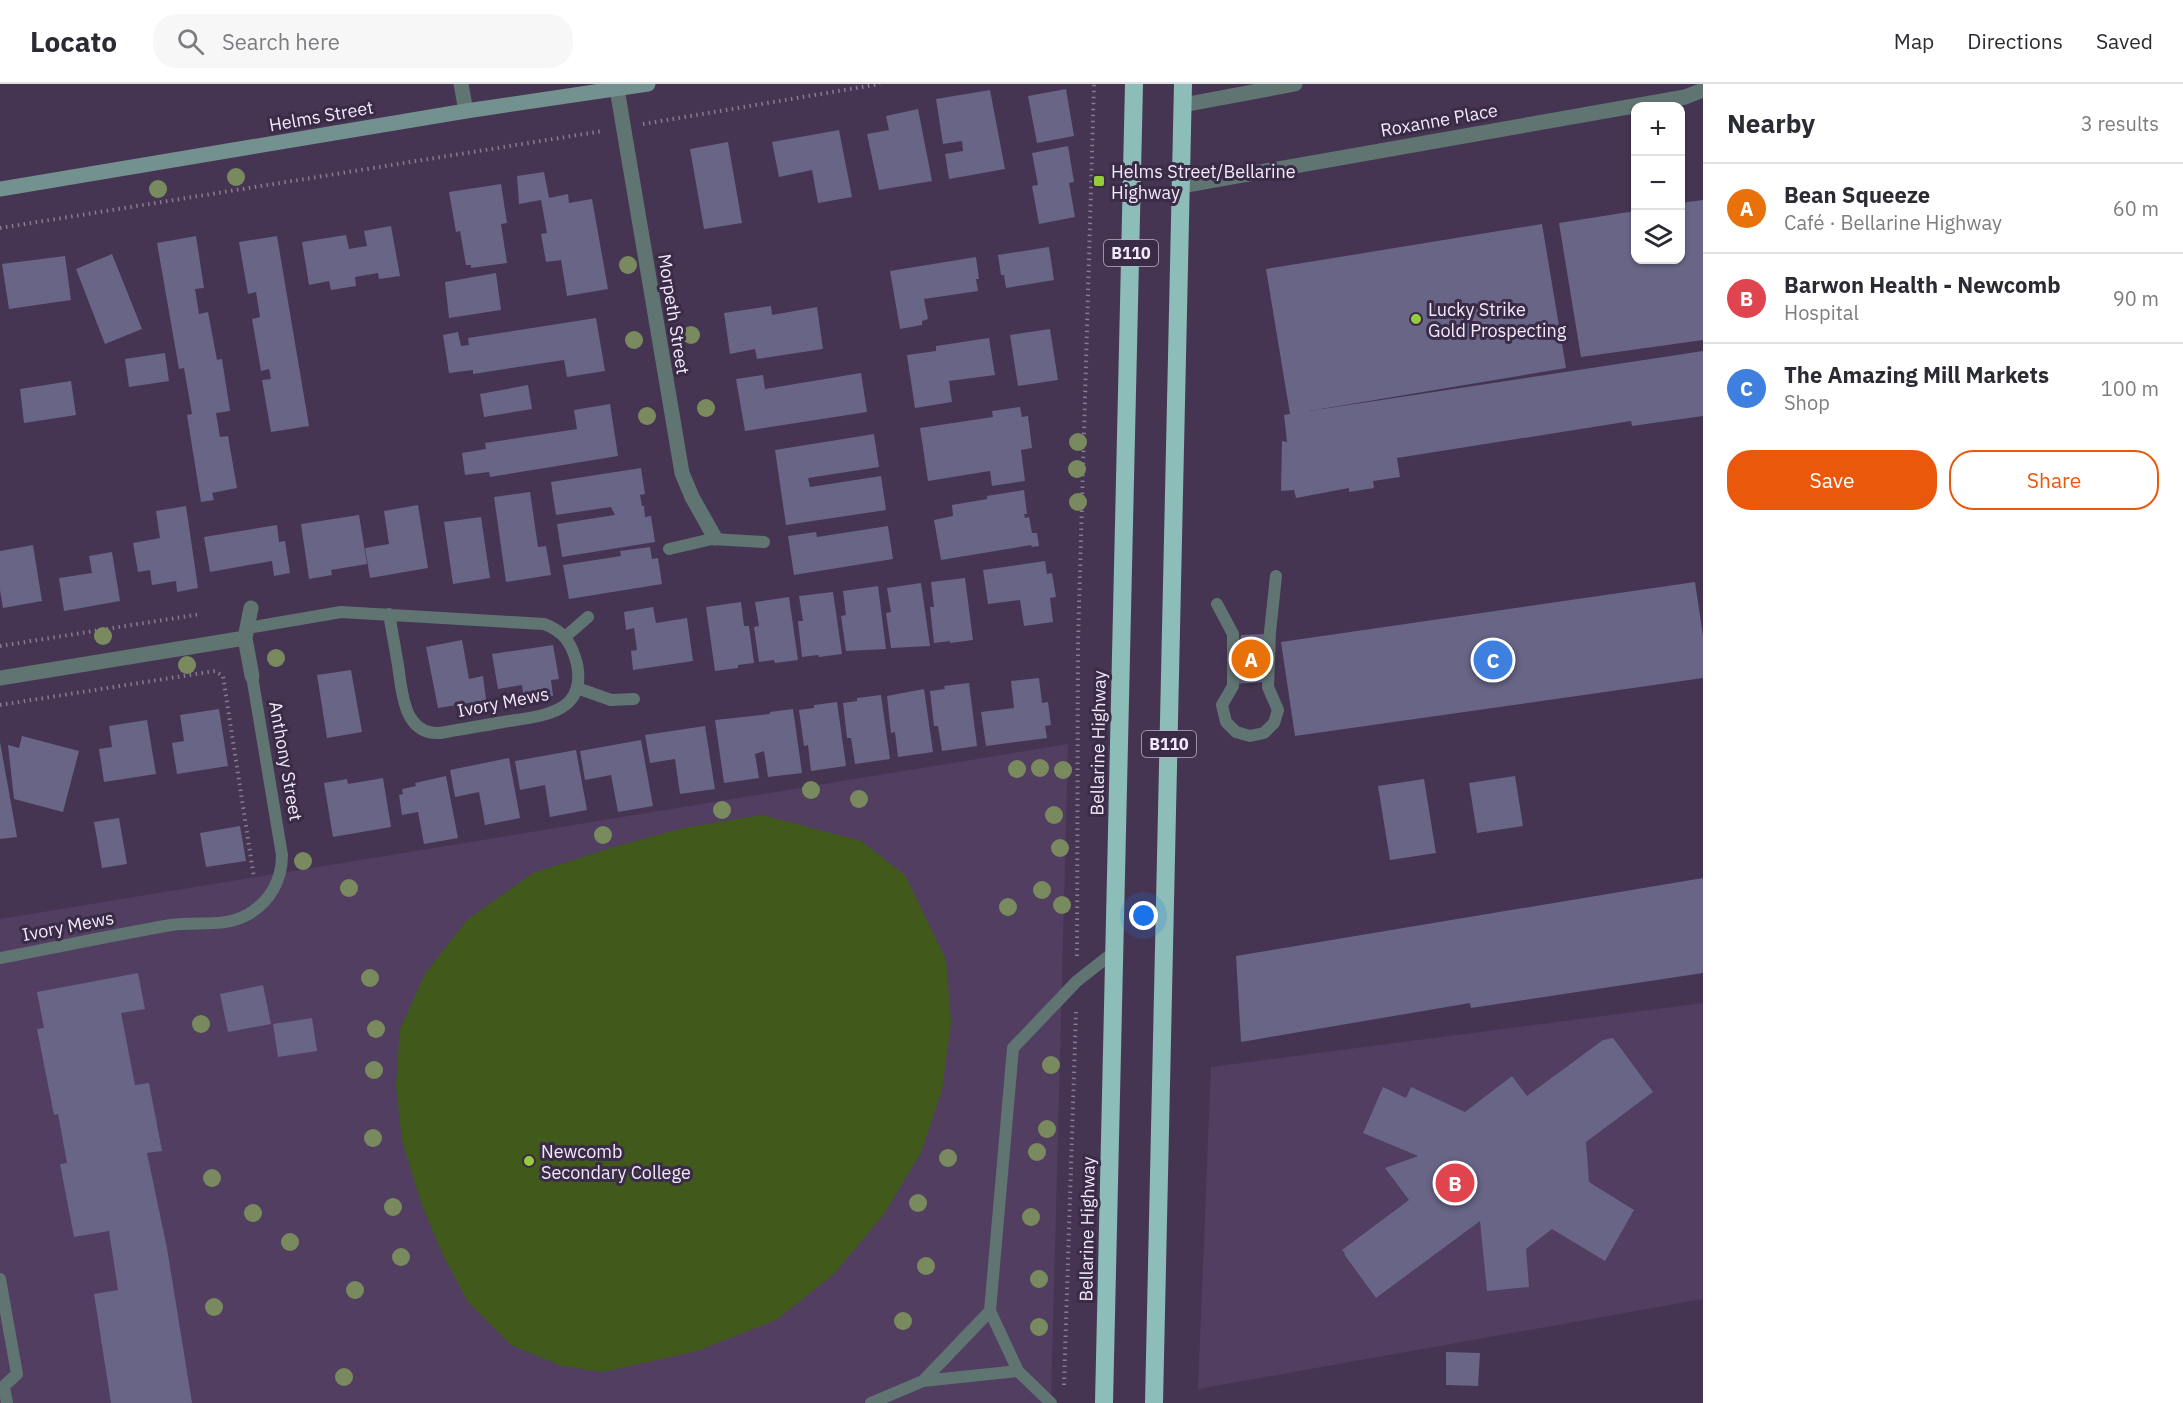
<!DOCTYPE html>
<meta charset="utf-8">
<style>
:root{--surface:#fff;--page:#f7f7f7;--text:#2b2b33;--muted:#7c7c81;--line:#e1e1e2;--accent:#ea580c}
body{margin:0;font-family:"IBM Plex Sans",sans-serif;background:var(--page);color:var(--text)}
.controls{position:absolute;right:18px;top:18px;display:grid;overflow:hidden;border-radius:12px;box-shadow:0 2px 4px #0004}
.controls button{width:54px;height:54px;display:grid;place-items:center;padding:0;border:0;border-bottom:2px solid var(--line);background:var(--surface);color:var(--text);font:30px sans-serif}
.you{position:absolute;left:1144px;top:832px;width:21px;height:21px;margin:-15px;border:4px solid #fff;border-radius:50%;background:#1a73e8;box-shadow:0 0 0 9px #1a73e833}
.badge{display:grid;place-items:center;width:39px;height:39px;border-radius:50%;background:var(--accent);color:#fff;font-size:20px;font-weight:700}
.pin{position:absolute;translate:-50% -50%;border:3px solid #fff;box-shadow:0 2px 6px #0006}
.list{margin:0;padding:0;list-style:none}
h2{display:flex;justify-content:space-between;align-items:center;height:78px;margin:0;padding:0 24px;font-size:26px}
h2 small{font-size:20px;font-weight:400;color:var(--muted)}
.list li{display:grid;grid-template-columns:39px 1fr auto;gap:18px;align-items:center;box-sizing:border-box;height:90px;padding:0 24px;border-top:2px solid var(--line)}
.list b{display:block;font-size:22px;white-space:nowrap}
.list p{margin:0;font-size:20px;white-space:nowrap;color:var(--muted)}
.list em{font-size:20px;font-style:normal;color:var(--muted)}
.actions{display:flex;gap:12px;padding:18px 24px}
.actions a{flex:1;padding:14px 0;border:2px solid var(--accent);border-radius:24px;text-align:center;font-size:21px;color:var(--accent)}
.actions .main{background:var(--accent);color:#fff}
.icon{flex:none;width:33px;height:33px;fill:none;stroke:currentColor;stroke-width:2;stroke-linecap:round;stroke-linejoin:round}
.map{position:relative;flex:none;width:1703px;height:1319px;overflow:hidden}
header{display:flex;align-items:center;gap:36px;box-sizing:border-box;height:84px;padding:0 30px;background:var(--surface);border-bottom:2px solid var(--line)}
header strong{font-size:28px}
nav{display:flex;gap:33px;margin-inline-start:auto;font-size:21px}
.search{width:420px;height:54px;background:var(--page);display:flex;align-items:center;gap:15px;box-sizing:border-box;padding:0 21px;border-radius:24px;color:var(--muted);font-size:22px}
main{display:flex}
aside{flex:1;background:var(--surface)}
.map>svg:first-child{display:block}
.built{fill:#513e61}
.green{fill:#415a1b}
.building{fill:#686586}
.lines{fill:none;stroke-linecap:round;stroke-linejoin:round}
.path{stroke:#887a93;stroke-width:4;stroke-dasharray:1.5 4.5;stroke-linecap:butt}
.lane{stroke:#607471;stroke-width:12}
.street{stroke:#607471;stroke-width:15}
.secondary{stroke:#73918e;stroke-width:15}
.highway{stroke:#8dbdb8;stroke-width:18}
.tree{fill:#798b5e}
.poi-dot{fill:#95cc3b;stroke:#3a2b47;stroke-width:2}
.labels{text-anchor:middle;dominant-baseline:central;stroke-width:6;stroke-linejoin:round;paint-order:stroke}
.shield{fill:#3a2b47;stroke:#bbb0c5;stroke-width:1.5}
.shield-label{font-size:16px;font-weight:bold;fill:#f2e9fb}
.street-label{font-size:18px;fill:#f2e9fb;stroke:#3a2b47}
.poi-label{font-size:18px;fill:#f2e9fb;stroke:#3a2b47;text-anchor:start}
</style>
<header>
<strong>Locato</strong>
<div class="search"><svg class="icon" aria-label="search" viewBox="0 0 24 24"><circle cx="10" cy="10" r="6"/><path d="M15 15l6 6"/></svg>Search here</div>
<nav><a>Map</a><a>Directions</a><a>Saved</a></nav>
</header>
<main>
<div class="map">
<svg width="1703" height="1319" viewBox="0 0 1703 1319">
<rect width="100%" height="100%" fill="#453552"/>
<!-- built -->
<path class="built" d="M1068,660L1051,1319H0V835Z
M1703,919V1215L1198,1305L1211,983Z"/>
<!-- green -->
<path class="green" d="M762,731L861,757L905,791L946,876L951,939L942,1006L921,1069L884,1130L834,1190L776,1236L697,1267L603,1288L562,1282L511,1261L468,1218L442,1169L422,1121L402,1057L396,1002L400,945L425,890L467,836L533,789L614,763L684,744Z"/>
<!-- building -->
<path class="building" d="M1066,5L1074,52L1037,59L1028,12Z
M990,6L1005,85L949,95L945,70L963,67L962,57L943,60L936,15Z
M918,25L932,97L879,106L867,50L889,46L886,32Z
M839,46L852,113L818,119L812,86L779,93L772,58Z
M728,58L742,139L704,145L690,65Z
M1068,62L1074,98L1069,99L1075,133L1039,140L1032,102L1038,101L1032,69Z
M544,88L549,114L568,110L569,119L592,115L608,205L567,212L561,176L546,178L541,150L547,149L541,116L519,120L517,92Z
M501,100L507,139L501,140L507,179L471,184V181H466L460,147L456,148L449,108Z
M1703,116V256L1581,273L1559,139L1635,127V176H1680V119Z
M1542,140L1566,284L1309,327L1703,267V332L1632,342L1631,337L1397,374L1400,393L1373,397L1374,404L1349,408V404L1296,414L1294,406L1281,407L1282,357L1287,358L1284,331L1290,330L1266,185Z
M391,142L400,192L379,195L378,189L355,193L356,202L331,206L329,197L309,201L302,158L346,151L349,165L367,162L364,147Z
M196,152L204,204L195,205L199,230L208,228L217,276L222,275L230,327L216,329L220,353L228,352L237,404L212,409L214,416L201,418L187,331L192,330L184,284L179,285L157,159Z
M277,152L309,342L271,348L262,296L271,295L269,285L261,287L252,235L260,233L256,208L248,210L239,158Z
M1049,163L1054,196L1006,204L1004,191H1001L998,171Z
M112,170L142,245L105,260L76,185Z
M65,172L71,216L9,225L2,180Z
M976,173L979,195H976L978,207L924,215L928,235L922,237V241L900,245L890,187Z
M496,189L501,226L449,234L445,198Z
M771,222L772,231L817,223L823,265L757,275L755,265L730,270L724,229Z
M596,234L605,287L567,293L564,276L473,290V286L449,289L443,251L458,248L461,262L469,261L468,254Z
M1050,245L1058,296L1018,302L1010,251Z
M989,254L995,291L949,297L952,318L915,324L907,271L936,267V262Z
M165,269L169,297L129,303L125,275Z
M861,289L867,328L745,347L736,295L763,291L765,305Z
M71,297L76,331L24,339L20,305Z
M528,301L532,325L484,333L480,310Z
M610,320L618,372L490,393L489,388L465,391L462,369L486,365L485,359L577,345L574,326Z
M1020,323L1022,333L1028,332L1032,364L1021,366L1025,397L992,402L990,387L928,397L920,344L993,333L992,327Z
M874,350L879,383L808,394L810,403L881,392L886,426L786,441L775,366Z
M641,384L645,410L640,411L642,422H644L645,433L651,432L655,458L562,473L557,440L615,431L611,423L556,431L551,398Z
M1024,406L1027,430H1024L1025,434L1029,433L1032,449H1037L1039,462L1032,463L1031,461L941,476L934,436L953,432L952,421L987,415V412Z
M530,408L538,463L546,462L551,491L506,498L494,413Z
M418,421L428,484L370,494L365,464L389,460L384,427Z
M186,422L198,504L177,508L176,497L152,501L150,486L138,488L133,459L160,454L156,427Z
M359,431L367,480L331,486L332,491L309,495L301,440Z
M481,433L490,494L453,500L444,438Z
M277,441L279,458L285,457L290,489L274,492L272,477L210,488L204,453Z
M888,442L893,475L794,491L788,452L816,448L817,453Z
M33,461L42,517L3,524L0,506V467Z
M650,463L652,475L658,474L662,500L569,515L563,481L621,472L620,467Z
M112,468L120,517L64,527L59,494L92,489L89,472Z
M1045,477L1047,490L1052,489L1056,513L1050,514L1053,538L1024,542L1020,516L988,520L983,486Z
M965,494L973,556L950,559V557L934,559L930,523H934L931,498Z
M1695,498L1703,552V594L1295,652L1281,558Z
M921,499L930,562L891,564L886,529L891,528L887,504Z
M878,502L886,565L846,567L841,532L846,531L843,507Z
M833,508L842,570L819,573L818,571L802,573L798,537H803L799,512Z
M789,513L798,576L775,579L774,576L759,578L754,543L759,542L755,518Z
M741,518L744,542H749L754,579L738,581V584L715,587L706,523Z
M653,523L656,539L687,534L693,577L633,586L631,567L637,566L634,544L626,546L624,528Z
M1265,550V598L1234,600L1241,551Z
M462,556L469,595L483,592L487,623L470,626L469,619L438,624L426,563Z
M553,561L559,595L551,596L553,612L524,616L522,601L498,605L492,570Z
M351,586L362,648L327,654L317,591Z
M1039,594L1042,619L1048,618L1051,641L1045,642L1047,654L986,662L981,628L1014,624L1011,597Z
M969,599L977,662L942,667L938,642H934L930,607L945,605L944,602Z
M924,605L933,668L898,673L895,648L891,649L887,612Z
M881,611L890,675L855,680L851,654H847L843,619L857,617V614Z
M837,618L846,682L811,687L808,661L804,662L799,626L814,624V621Z
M219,625L228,682L177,690L172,659L184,657L180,631Z
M793,625L802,689L768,693L764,667L755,670L759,694L724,699L715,636L770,630V628Z
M147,636L156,690L104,698L99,665L112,663L109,642Z
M705,642L715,705L680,710L675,675L650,679L645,651Z
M22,652L79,667L63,728L14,715L8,661L19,664Z
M641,656L653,722L618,728L611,691L585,696L580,667Z
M0,658L17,753L0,755Z
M576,666L587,726L550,733L545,701L520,706L515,677Z
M509,674L520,734L485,741L479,708L455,713L450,686Z
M446,692L458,754L424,760L418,728L402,731L399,711L403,710L402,705L416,702L415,699Z
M1515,692L1523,742L1477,749L1469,699Z
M383,694L391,743L333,753L324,699L347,695L348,700Z
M1424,695L1436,769L1390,776L1378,702Z
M119,734L127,780L102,784L94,738Z
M240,742L246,777L206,783L200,749Z
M1703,794V889L1471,924L1470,919L1241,958L1236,872Z
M138,889L145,925L121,929L135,1001L149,999L162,1067L147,1069L167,1164L192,1319H111L94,1210L118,1206L109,1147L74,1153L60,1080L67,1079L58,1030L54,1031L37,945L44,944L37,908Z
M263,901L271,940L228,948L220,910Z
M312,934L317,967L278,973L273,940Z
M1613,954L1653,1008L1586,1058L1589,1098L1634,1126L1605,1177L1552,1145L1526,1165L1529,1203L1487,1207L1480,1137L1376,1214L1344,1170L1345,1169L1342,1166L1409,1116L1385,1084L1418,1072L1363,1049L1383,1003L1406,1014L1411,1003L1465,1028L1512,992L1527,1012L1603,956Z
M1446,1268L1480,1269L1478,1302L1446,1301Z"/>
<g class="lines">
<!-- path -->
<path class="path" d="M643,40L880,0
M0,144L603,47
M0,562L201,530
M0,621L215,587L223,592L254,794
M1077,872L1078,559L1094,0
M1064,1301L1076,928"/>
<!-- lane -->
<path class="lane" d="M669,465L712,455L764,458
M1217,520L1233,550V602L1222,621L1226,638L1236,648L1250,652L1264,649L1274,639L1278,626L1268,603L1270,548L1276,492
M247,544L341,528L544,540C564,547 572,560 577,580C587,631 539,632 503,638C482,642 461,645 440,649C403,651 402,607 398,581C395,564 392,547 389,530
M565,553L588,533
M577,604L611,616L634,615
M0,874C57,863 114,851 171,841C197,837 223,844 247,831C270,818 282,796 282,771L252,592
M0,1195L17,1290L4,1302L7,1319
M923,1297L990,1227
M871,1319L923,1297L1018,1287
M1051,1319L1018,1287L990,1227L1013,964L1077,897L1114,868"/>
<!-- street -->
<path class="street" d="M461,0L466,27
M617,5L682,389L692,413L715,454
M1183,21L1295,0
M1181,102L1685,13L1703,6
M245,554L251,524
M0,594L245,554L252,592"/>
<!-- secondary -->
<path class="secondary" d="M0,105L466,27L648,0"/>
<!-- highway -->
<path class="highway" d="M1104,1319L1134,0
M1154,1319L1183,0"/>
</g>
<!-- trees -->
<g class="tree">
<circle cx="236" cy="93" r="9"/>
<circle cx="158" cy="105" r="9"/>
<circle cx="628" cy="181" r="9"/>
<circle cx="691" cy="251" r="9"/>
<circle cx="634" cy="256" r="9"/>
<circle cx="706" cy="324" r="9"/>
<circle cx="647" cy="332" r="9"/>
<circle cx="1078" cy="358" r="9"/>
<circle cx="1077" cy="385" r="9"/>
<circle cx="1078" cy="418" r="9"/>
<circle cx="103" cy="552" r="9"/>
<circle cx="276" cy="574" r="9"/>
<circle cx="187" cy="581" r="9"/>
<circle cx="1040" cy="684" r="9"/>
<circle cx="1017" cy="685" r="9"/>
<circle cx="1063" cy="686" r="9"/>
<circle cx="811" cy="706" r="9"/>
<circle cx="859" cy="715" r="9"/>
<circle cx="722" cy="726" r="9"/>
<circle cx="1054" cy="731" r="9"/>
<circle cx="603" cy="751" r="9"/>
<circle cx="1060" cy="764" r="9"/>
<circle cx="303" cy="777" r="9"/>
<circle cx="349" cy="804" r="9"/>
<circle cx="1042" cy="806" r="9"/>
<circle cx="1062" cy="821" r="9"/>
<circle cx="1008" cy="823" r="9"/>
<circle cx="370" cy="894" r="9"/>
<circle cx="201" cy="940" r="9"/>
<circle cx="376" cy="945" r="9"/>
<circle cx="1051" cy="981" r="9"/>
<circle cx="374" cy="986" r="9"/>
<circle cx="1047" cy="1045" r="9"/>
<circle cx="373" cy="1054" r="9"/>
<circle cx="1037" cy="1068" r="9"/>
<circle cx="948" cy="1074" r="9"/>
<circle cx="212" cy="1094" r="9"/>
<circle cx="918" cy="1119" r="9"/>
<circle cx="393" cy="1123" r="9"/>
<circle cx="253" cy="1129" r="9"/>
<circle cx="1031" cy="1133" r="9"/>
<circle cx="290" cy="1158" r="9"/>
<circle cx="401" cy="1173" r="9"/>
<circle cx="926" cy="1182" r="9"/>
<circle cx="1039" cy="1195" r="9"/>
<circle cx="355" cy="1206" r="9"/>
<circle cx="214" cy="1223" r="9"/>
<circle cx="903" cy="1237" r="9"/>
<circle cx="1039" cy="1243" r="9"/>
<circle cx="344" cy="1293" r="9"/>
</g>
<!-- markers -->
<g class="poi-dot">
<rect x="1093" y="91" width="12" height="12" rx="3"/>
<circle cx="1416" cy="235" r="6"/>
<circle cx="529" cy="1077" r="6"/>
</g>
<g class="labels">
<!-- shield labels -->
<g class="shield">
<rect x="1104" y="156" width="54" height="26" rx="4.5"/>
<rect x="1142" y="647" width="54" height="26" rx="4.5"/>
</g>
<g class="shield-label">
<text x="1131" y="169">B110</text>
<text x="1169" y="660">B110</text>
</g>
<!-- street labels -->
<g class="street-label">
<text transform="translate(321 32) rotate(-10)">Helms Street</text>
<text transform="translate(1439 36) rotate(-10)">Roxanne Place</text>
<text transform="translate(674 230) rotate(81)">Morpeth Street</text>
<text transform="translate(503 618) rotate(-11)">Ivory Mews</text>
<text transform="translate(1098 659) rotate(-89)">Bellarine Highway</text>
<text transform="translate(286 677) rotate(80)">Anthony Street</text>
<text transform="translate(68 842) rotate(-11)">Ivory Mews</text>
<text transform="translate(1087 1145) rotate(-89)">Bellarine Highway</text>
</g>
<!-- poi labels -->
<g class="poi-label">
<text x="1111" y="87">Helms Street/Bellarine<tspan x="1111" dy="21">Highway</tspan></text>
<text x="1428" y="225">Lucky Strike<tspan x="1428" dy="21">Gold Prospecting</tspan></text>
<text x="541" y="1067">Newcomb<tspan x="541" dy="21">Secondary College</tspan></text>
</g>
</g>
</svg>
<div class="controls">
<button>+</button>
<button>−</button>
<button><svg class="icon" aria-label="layers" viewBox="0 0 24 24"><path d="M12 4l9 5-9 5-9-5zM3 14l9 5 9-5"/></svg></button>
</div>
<div class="you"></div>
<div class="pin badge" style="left:1251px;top:575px;background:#e8710a">A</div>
<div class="pin badge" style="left:1455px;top:1099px;background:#e0444e">B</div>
<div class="pin badge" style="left:1493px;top:576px;background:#3f7fe0">C</div>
</div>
<aside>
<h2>Nearby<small>3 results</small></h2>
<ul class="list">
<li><span class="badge" style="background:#e8710a">A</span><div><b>Bean Squeeze</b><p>Café · Bellarine Highway</p></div><em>60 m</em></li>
<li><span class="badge" style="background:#e0444e">B</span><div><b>Barwon Health - Newcomb</b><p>Hospital</p></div><em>90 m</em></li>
<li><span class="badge" style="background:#3f7fe0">C</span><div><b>The Amazing Mill Markets</b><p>Shop</p></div><em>100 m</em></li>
</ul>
<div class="actions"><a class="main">Save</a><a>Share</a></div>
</aside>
</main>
